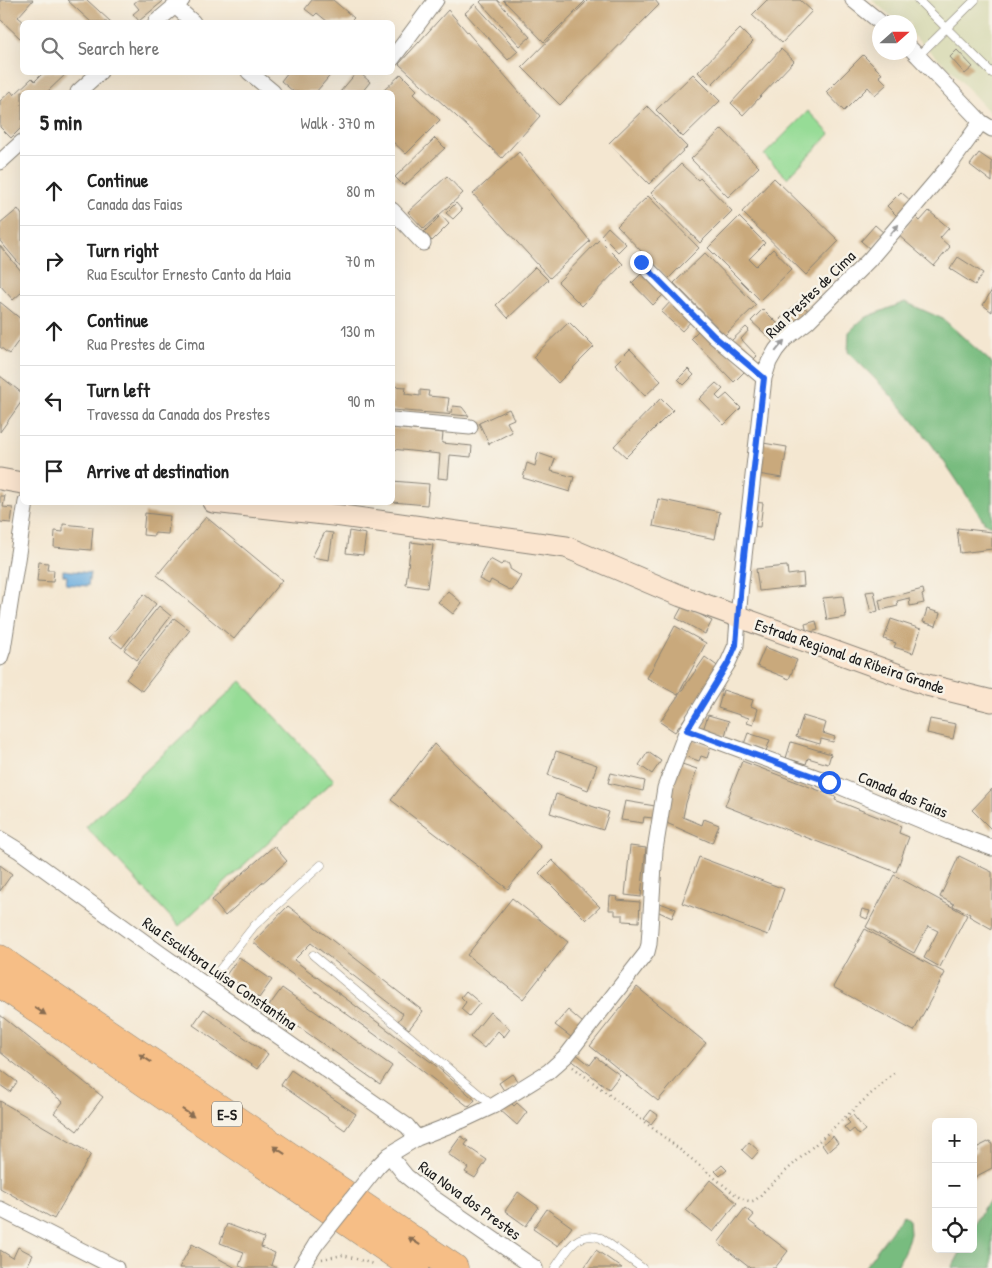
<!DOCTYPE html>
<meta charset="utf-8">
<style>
:root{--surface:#fff;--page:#f6f6f6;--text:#222;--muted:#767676;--line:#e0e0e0}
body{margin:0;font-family:"Patrick Hand",sans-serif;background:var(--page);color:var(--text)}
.controls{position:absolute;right:15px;bottom:15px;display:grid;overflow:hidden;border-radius:8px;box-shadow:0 5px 20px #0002}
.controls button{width:45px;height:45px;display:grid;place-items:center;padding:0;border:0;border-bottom:1px solid var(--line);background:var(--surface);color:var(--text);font:25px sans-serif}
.compass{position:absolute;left:872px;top:15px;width:45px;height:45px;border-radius:50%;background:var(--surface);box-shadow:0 5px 20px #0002;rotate:69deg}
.stop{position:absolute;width:15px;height:15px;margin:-11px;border:4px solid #2563eb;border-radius:50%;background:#fff}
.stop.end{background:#2563eb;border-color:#fff;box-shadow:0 1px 5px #0008}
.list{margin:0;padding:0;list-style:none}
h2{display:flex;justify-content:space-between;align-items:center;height:65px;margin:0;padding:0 20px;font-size:21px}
h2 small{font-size:16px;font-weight:400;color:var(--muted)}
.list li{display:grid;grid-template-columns:32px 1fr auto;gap:15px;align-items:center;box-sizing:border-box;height:70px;padding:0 20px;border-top:1px solid var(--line)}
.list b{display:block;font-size:19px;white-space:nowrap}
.list p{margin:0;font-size:16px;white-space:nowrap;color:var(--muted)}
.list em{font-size:16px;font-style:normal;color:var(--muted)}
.icon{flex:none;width:28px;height:28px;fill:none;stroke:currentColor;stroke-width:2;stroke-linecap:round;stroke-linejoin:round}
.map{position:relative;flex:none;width:992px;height:1268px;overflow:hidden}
.search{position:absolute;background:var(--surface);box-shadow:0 5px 20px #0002;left:20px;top:20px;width:375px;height:55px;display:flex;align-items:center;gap:12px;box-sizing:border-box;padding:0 18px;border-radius:8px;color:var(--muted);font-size:19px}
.panel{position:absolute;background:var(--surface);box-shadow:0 5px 20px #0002;left:20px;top:90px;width:375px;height:415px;border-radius:8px}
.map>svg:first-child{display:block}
.built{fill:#dddebc}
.green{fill:#96dc96;stroke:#597c59}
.forest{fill:#78bc7f;stroke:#4a6c4e}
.water{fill:#69acde;stroke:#42647d}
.building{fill:#c9a97c}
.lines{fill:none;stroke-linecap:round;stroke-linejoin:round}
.lane-casing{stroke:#888276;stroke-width:9}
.street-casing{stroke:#888276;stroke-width:17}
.secondary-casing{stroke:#888276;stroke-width:23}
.highway-casing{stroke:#888276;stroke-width:29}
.path{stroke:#888276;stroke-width:2.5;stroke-dasharray:1 4;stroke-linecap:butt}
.lane{stroke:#fff;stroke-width:8}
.street{stroke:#fff;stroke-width:15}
.secondary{stroke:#fbe5cf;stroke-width:21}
.highway{stroke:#f6be86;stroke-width:28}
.street-bridge-casing{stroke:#888276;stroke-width:17;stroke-linecap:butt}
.street-bridge{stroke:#fff;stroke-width:15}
.oneway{fill:#999}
.oneway2{fill:#896d51}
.route{stroke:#2563eb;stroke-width:6}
.labels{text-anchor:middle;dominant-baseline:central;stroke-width:5;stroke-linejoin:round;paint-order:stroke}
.shield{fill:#f7f3e8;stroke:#5e5c59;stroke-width:1}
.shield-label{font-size:15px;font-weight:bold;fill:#1c1c1c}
.street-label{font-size:16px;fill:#1c1c1c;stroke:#f7f3e8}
</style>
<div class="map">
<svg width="992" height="1268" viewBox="0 0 992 1268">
<rect width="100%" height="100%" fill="#f7f3e8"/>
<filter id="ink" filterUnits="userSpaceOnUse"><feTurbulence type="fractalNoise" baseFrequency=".02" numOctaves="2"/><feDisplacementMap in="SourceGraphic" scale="10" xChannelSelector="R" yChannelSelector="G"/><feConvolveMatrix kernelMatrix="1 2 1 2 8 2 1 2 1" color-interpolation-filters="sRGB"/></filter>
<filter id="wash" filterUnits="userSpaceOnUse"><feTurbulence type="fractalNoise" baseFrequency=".0096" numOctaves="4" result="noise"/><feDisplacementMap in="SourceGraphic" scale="20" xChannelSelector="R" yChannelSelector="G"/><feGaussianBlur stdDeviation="1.12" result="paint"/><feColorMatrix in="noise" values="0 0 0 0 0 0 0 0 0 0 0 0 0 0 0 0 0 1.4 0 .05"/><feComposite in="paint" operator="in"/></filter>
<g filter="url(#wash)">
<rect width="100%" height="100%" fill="#f4e7d1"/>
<!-- built -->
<path class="built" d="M872,0H992V115L950,69L910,33V22H898Z"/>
<!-- green -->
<path class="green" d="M808,111L830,134L787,178L764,155Z
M241,681L334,780L179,926L86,827Z"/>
<!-- forest -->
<path class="forest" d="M905,302L943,319L992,363V526L985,523C970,501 956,478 940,456C914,418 881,384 848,352L849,332L864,318Z
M992,1199V1268H952L962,1249H973V1227L984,1207Z
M903,1215L909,1220L910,1234L904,1252L896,1268H864L900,1219Z"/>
<!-- water -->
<path class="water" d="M63,570L90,573L88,586L66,584L67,576L63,575Z"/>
<g id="blocks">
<!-- building -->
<path class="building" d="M0,0H33L18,17L24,22H22V40L0,19Z
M67,0H87L111,22H91Z
M138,0H160L162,2L139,21L133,14L139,9L134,3Z
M312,0H333L354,18L350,22H328L317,13L314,16L305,9Z
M482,0H497L530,37L520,46L480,2Z
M503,0H586L544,42Z
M588,0H655L659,5L560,105L522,67Z
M767,0H800L812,11L782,43L752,15Z
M475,4L518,51L508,60L465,13Z
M448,10L540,116L502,158L399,64Z
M740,29L753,42L711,85L698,72Z
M781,49L794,61L743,115L731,103Z
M957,50L973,67L965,74L950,57Z
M863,55L882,74L879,76L887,84L875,95L868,87L844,111L826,92Z
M44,72H68L47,92H22V127L11,138L0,127V101L11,91L14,95L32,78L35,81Z
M288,72H333L316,92H294L281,81Z
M357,72H359L370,82L362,92H340Z
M401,74L417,90L413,94L440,120L406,154L392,141V92H382Z
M693,74L720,101L683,137L656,110Z
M647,106L687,147L649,184L609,143Z
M722,129L759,167L728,197L691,159Z
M435,138L445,148L404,186L395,177Z
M519,152L590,241L550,278L473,194Z
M979,153L992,162V182L970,165Z
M681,164L698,180L700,178L732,211L700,243L651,193Z
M447,176L463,193L424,229L408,212Z
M774,178L839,241L806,275L742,212Z
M901,192L912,202L898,217L887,206Z
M648,196L699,248L668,279L617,226Z
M456,203L462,210L453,219L446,213Z
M18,209L22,215V267L0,241V224Z
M929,211L949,228L940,238L950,247L934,266L898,235L915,216L920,221Z
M441,215L449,224L432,241L424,232Z
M739,217L765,243L749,259L756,266L773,249L792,269L760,300L708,248Z
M875,225L884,233L870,249L861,241Z
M608,227L626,244L618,252L601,235Z
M599,240L623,264L582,306L558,282Z
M0,246L22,272V292L13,300L0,285Z
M705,253L756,305L725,335L674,283Z
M958,257L983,273L975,285L950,269Z
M535,267L548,280L508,318L496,305Z
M643,272L665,293L653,305L632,283Z
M992,290V312L983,305Z
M672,300L693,319L682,331L661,312Z
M799,301L808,311L788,328L780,319Z
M0,302L22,320V336L9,354L0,347Z
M763,309L784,330L773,341L751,321Z
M569,322L594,347L558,383L533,357Z
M702,327L746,370L734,382L691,338Z
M746,327L749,330L741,339L757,356L751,362L731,341Z
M630,349L661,381L645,396L615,364Z
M688,369L694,375L684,385L678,379Z
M0,376L22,393V401L0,432Z
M716,383L723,389L716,396L720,400L727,394L741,408L724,425L699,399Z
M392,386L406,387L405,394L420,396V390L429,391L428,396L449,398L447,412H452L453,406L462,407L469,416L392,410Z
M661,398L673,410L626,457L614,446Z
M509,409L514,419L507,422L512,432L489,444L479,423Z
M392,428L443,433L442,443L472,446L471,457L450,455L448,479L438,478L440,454L392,449Z
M763,443L787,447L782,478L758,474Z
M538,453L555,459L551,471L574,477L570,492L523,478L527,463L535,466Z
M392,481L429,484L427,505L392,502Z
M0,496H5L3,507L13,508L11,523L0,522Z
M658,499L720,512L715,539L653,526Z
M754,502L763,503L760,527L751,526Z
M145,513L170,516L168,534L154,533V536L143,535Z
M206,517L282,580L234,639L157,575Z
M63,524L93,527L91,550L54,547L55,531L63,532Z
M957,528L992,532V549L960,553Z
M349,531L366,534L363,555L346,553Z
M325,532L333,533L329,560L312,557Z
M411,542L433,545L427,588L406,585Z
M490,559L501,565L503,563H508L510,567V569L521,576L512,591L491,580L489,584L479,579Z
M39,562L48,563L47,570H54L53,582L37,581Z
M787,566L788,575L803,573L804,586L759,591L756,569Z
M923,589L924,594L922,595L924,603L910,606L909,598L897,601L898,606L881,610L879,600Z
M448,591L462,603L453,614L438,602Z
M874,591L878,611L871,613L866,592Z
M144,594L156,604L122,648L109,638Z
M843,596L846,617L827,620L823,598Z
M683,605L712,621L705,634L676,618Z
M159,606L171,616L137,660L124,650Z
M927,609L940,613L936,626L923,622Z
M174,618L190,630L142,691L126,679Z
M891,619L921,629L913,653L894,647L896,643L884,639Z
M816,621L818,630L807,633L805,624Z
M675,626L706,643L678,695L647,678Z
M765,647L797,660L789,679L757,666Z
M705,657L720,668L675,732L660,722Z
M723,690L753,700L751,706L758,709L753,725L747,723L749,718L718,708Z
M708,715L729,721L725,736L703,730Z
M803,716L826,723L823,733L835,737L833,742L821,739L820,744L796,737Z
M930,719L956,724L953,739L927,733Z
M748,733L770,740L766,751L744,744Z
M691,739L711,746L707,758L701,756L699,761L685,756Z
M791,742L831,754L828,764L808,758L806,764L786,758Z
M434,744L541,847L508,889L391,800Z
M556,751L597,765L588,790L548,775Z
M648,752L661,761L652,774L639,765Z
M742,761L836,797L835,800L901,826L899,833L909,837L896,872L725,806Z
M679,763L697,769L686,803L683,817L702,825L704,819L719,825L712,843L662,821Z
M611,773L645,781L643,791L608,783Z
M992,789V830L972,810Z
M556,794L609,812L603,830L550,813Z
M625,801L655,806L653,818L644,817L643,823L621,820Z
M274,846L287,861L225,916L212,900Z
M630,846L646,848L641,897L625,895Z
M959,856L992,872V929L969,916L970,914L953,906L954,904L940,897Z
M699,857L784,889L768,935L682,903Z
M552,860L600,907L586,920L539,873Z
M0,865L12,874L0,891Z
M894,875L967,915L940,967L924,958L938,931L928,926L914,953L866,927Z
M610,896L618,897L617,900L640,902L639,922L623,921V915H615V910H609Z
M512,898L568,942L523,999L467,955Z
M660,903L676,909L672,918L657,911Z
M288,906L423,1011L409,1029L398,1021L403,1014L311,943L294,960L435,1065L475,1100L469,1107L392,1047L285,969L253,942Z
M862,909L870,911L867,919L860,916Z
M865,929L945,973L914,1031L833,987Z
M239,957L272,980L259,998L226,975Z
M637,987L706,1043L658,1101L590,1046Z
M282,988L392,1066L380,1084L269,1006Z
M466,991L480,1003L469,1016L461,1009L466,1002L461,997Z
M204,1009L268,1054L257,1069L193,1025Z
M568,1010L583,1023L571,1037L555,1025Z
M490,1012L510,1029L504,1037L498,1031L484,1048L470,1037Z
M0,1015L103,1097L77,1131L54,1113L63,1102L0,1052Z
M575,1053L590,1065L596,1057L620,1075L609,1089L570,1059Z
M0,1069L17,1082L10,1092L0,1085Z
M291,1070L356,1114L345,1130L281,1085Z
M512,1074L518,1082L505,1092L499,1083Z
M0,1101L91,1154L54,1219L0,1188Z
M510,1102L514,1106L517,1103L527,1112L517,1125L500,1110Z
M651,1110L658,1115L651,1124L644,1119Z
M853,1115L865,1130L859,1135L854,1129L849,1133L844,1127L850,1123L847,1120Z
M461,1136L468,1141L465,1145L487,1160L475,1178L465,1172L468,1168L448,1154Z
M833,1136L838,1143L827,1152L822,1145Z
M990,1141L992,1145V1168L973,1178V1154L978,1151L976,1148Z
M749,1142L759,1151L752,1159L742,1150Z
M722,1165L727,1170L720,1176L715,1171Z
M710,1180L737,1203L713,1232L686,1210Z
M518,1192L539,1207L526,1226L505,1211Z
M745,1208L754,1215L749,1221L788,1251L775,1268H750L718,1243Z
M547,1209L572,1227L558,1246L533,1229Z
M227,1224L264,1238L261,1247L275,1253L271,1265L278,1268H245L239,1266L244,1252L220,1243Z
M192,1244L236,1268H179Z
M18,1247L33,1255L26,1268H0V1250L13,1258Z
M596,1250L622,1268H584Z"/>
</g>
</g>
<g filter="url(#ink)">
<use href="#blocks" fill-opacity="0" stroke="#888276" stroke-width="1"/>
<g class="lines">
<!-- lane casing -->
<g class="lane-casing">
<path id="lane" d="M918,0L992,73
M918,56L975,0
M313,955L493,1106
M207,986L254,926L321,865
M555,1268C567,1251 576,1230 601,1238L642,1268"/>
</g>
<!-- street casing -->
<g class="street-casing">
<path id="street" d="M853,0L880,22
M175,6L193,22
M156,22L182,0
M910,48L918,56L981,122L992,129
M392,59L436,0
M249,72L273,92
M78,92L100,72
M0,162L22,142
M392,210L423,243
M641,262L714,336L764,378
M392,420L470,427
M0,658L3,649L26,502
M687,730L829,782L949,832L992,848
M0,839L18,850L161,954L407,1126L417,1138
M389,1155L406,1176L432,1197L535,1268
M377,1167L389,1155L417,1138L463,1120L493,1106L548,1072L567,1055L647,952L649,944L655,850L665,788L687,730L728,663L736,645L741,583L764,378L769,362L776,350L785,339L808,321L869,260L949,166L981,122
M0,1209L116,1268
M301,1268L316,1244"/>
</g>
<!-- secondary casing -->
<g class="secondary-casing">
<path id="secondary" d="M0,479L22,483
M213,502L342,516L566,547L681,596L927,685L992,701"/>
</g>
<!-- highway casing -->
<g class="highway-casing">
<path id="highway" d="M0,959L12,968L454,1268
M0,983L415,1268"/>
</g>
<!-- path -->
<path class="path" d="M573,1067L673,1144L737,1196C753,1204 754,1203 765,1190L895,1072
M322,1259L343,1255L373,1264"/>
<!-- lane -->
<use href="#lane" class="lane"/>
<!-- street -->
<use href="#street" class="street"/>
<!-- secondary -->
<use href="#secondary" class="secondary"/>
<!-- highway -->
<use href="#highway" class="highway"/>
<!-- street-bridge casing -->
<g class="street-bridge-casing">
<path id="street-bridge" d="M316,1244L377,1167"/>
</g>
<!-- street-bridge -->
<use href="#street-bridge" class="street-bridge"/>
</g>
<!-- one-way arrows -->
<defs><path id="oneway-solid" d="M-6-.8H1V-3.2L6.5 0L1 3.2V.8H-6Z" transform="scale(1.25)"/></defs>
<g class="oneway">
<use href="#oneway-solid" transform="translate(894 230) rotate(-50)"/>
<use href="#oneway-solid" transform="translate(780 346) rotate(-51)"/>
</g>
<g class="oneway2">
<use href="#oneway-solid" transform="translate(40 1011) rotate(34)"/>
<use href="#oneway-solid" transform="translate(145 1058) rotate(-146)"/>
<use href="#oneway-solid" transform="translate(188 1113) rotate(34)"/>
<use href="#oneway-solid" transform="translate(279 1150) rotate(-146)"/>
<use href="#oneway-solid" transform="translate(414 1241) rotate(-146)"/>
</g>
</g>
<g class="lines" filter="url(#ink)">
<!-- route -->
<path class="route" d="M641,262L714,336L764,378L741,583L736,645L728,663L687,730L829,782"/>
</g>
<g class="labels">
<!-- shield labels -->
<rect class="shield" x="212" y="1101.5" width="30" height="25" rx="4"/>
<g class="shield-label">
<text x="227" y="1114">E-S</text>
</g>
<!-- street labels -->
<g class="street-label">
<text transform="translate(810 294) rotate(-44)">Rua Prestes de Cima</text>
<text transform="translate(850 656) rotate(19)">Estrada Regional da Ribeira Grande</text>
<text transform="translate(903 794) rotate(23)">Canada das Faias</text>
<text transform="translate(220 973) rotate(35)">Rua Escultora Luísa Constantina</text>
<text transform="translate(470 1200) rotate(36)">Rua Nova dos Prestes</text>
</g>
</g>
</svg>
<div class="controls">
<button>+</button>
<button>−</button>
<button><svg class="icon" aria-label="locate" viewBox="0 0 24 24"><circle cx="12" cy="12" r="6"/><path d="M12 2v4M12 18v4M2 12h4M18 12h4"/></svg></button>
</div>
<svg class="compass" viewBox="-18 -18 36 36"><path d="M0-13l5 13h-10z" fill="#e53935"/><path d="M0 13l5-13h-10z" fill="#767676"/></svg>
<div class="stop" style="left:829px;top:782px"></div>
<div class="stop end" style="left:641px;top:262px"></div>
<div class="search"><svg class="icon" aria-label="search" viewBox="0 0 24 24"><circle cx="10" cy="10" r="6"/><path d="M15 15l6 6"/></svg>Search here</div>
<section class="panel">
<h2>5 min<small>Walk · 370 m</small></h2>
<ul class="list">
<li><svg class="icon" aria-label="ahead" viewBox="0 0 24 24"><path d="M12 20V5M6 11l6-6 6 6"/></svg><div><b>Continue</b><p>Canada das Faias</p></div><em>80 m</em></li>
<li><svg class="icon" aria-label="right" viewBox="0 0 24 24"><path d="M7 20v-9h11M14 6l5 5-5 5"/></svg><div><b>Turn right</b><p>Rua Escultor Ernesto Canto da Maia</p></div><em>70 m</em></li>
<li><svg class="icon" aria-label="ahead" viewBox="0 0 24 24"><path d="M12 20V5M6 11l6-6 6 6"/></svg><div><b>Continue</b><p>Rua Prestes de Cima</p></div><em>130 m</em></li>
<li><svg class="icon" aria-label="left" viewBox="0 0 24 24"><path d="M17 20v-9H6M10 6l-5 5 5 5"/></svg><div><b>Turn left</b><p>Travessa da Canada dos Prestes</p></div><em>90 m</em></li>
<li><svg class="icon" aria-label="arrive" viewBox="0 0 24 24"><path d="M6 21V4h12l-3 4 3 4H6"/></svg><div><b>Arrive at destination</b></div></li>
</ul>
</section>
</div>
